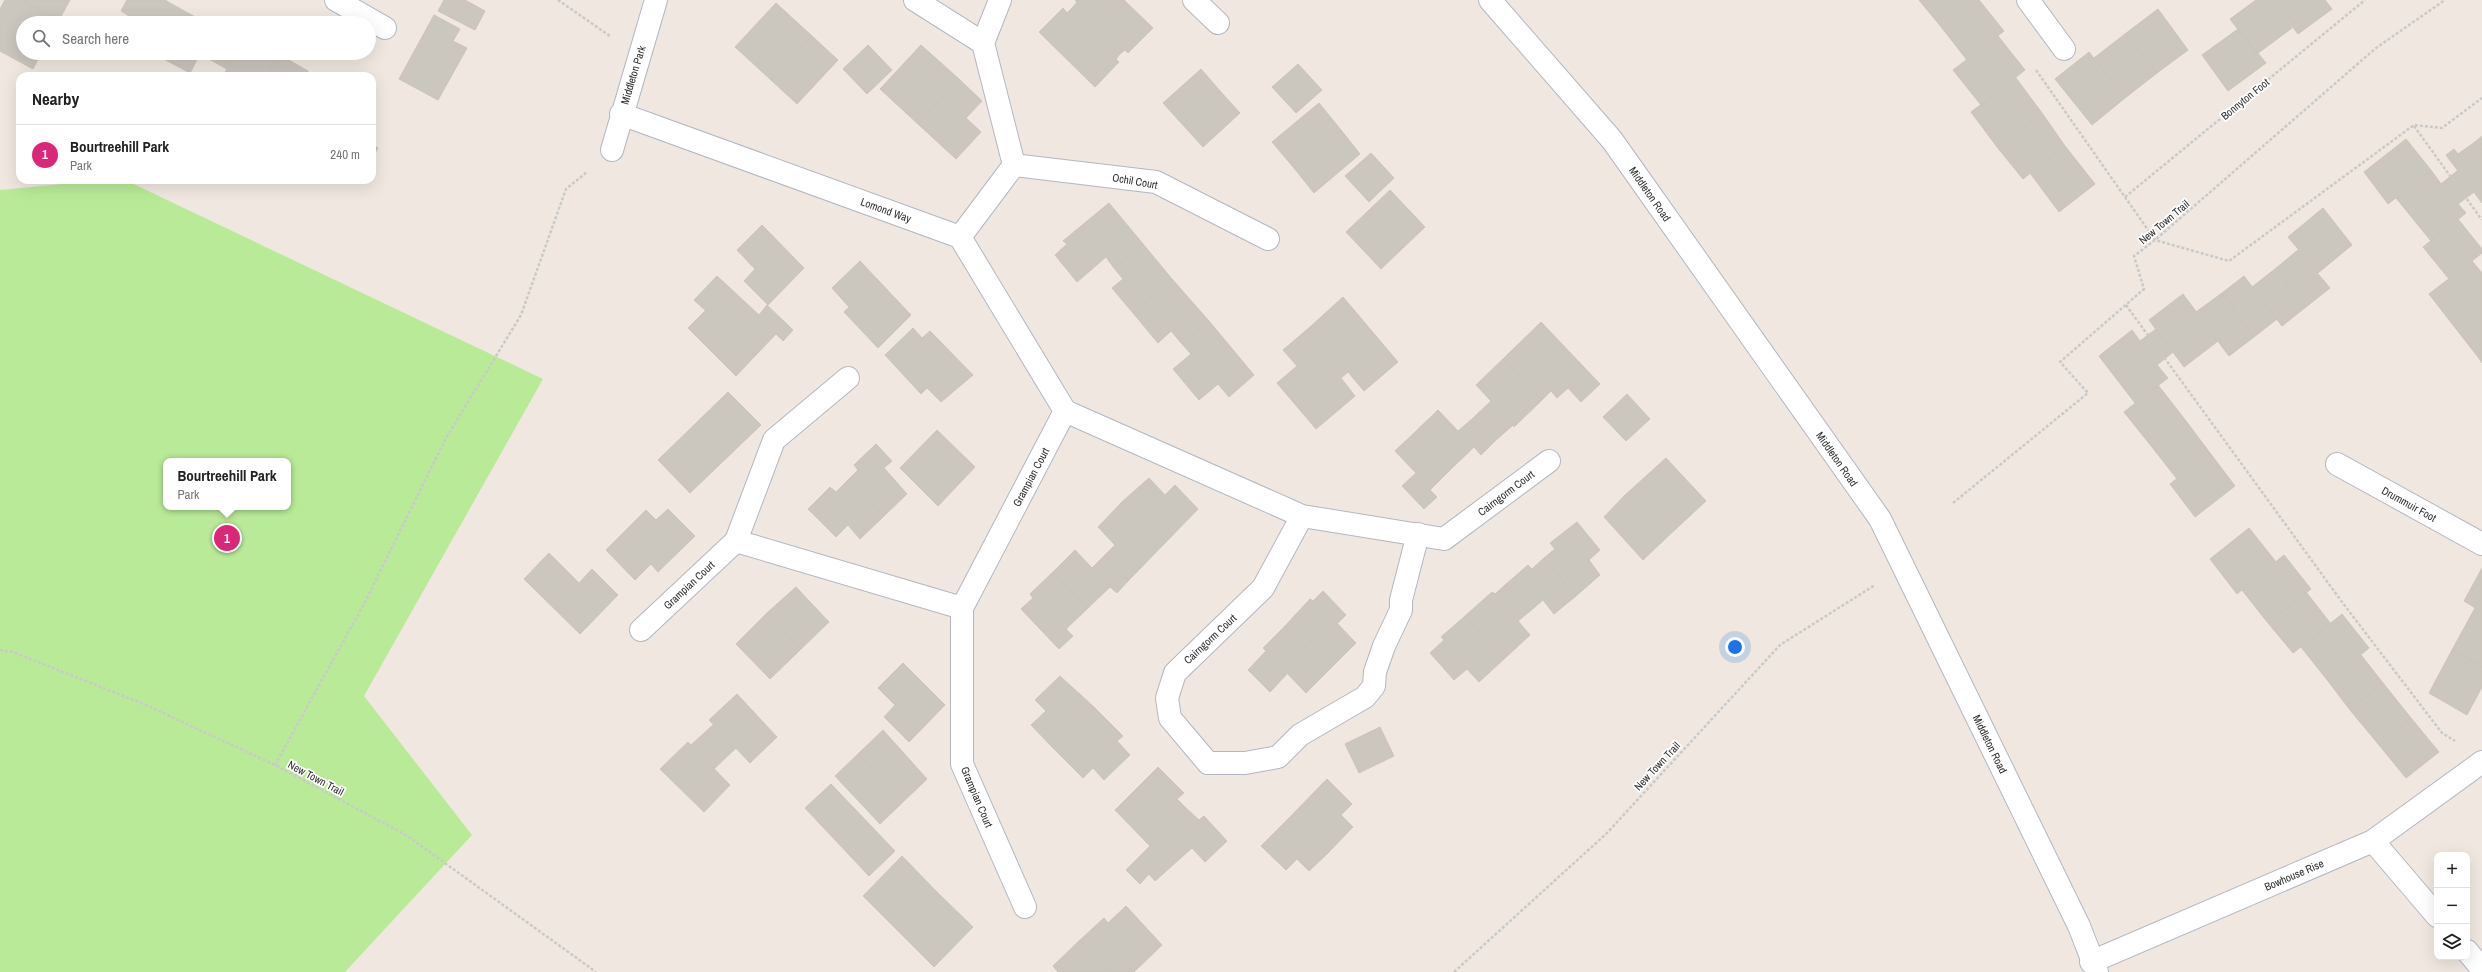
<!DOCTYPE html>
<meta charset="utf-8">
<style>
:root{--surface:#fff;--page:#f2f2f2;--text:#222;--muted:#767676;--line:#e0e0e0;--accent:#db2777}
body{margin:0;font-family:"Archivo Narrow",sans-serif;background:var(--page);color:var(--text)}
.controls{position:absolute;right:12px;bottom:12px;display:grid;overflow:hidden;border-radius:8px;box-shadow:0 4px 16px #0002}
.controls button{width:36px;height:36px;display:grid;place-items:center;padding:0;border:0;border-bottom:1px solid var(--line);background:var(--surface);color:var(--text);font:20px sans-serif}
.you{position:absolute;left:1735px;top:647px;width:14px;height:14px;margin:-10px;border:3px solid #fff;border-radius:50%;background:#1a73e8;box-shadow:0 0 0 6px #1a73e833}
.badge{display:grid;place-items:center;width:26px;height:26px;border-radius:50%;background:var(--accent);color:#fff;font-size:13px;font-weight:700}
.pin{position:absolute;translate:-50% -50%;border:2px solid #fff;box-shadow:0 1px 4px #0006}
.popup{position:absolute;left:163px;top:458px;width:128px;height:52px;box-sizing:border-box;display:grid;place-content:center;border-radius:8px;background:var(--surface);filter:drop-shadow(0 1px 3px #0005);font-size:13px;white-space:nowrap;color:var(--muted)}
.popup b{font-size:15px;color:var(--text)}
.popup::after{content:'';position:absolute;left:50%;top:100%;margin-left:-8px;border:8px solid transparent;border-top-color:var(--surface)}
.list{margin:0;padding:0;list-style:none}
h2{display:flex;justify-content:space-between;align-items:center;height:52px;margin:0;padding:0 16px;font-size:17px}
h2 small{font-size:13px;font-weight:400;color:var(--muted)}
.list li{display:grid;grid-template-columns:26px 1fr auto;gap:12px;align-items:center;box-sizing:border-box;height:60px;padding:0 16px;border-top:1px solid var(--line)}
.list b{display:block;font-size:15px;white-space:nowrap}
.list p{margin:0;font-size:13px;white-space:nowrap;color:var(--muted)}
.list em{font-size:13px;font-style:normal;color:var(--muted)}
.icon{flex:none;width:22px;height:22px;fill:none;stroke:currentColor;stroke-width:2;stroke-linecap:round;stroke-linejoin:round}
.map{position:relative;flex:none;width:2482px;height:972px;overflow:hidden}
.search{position:absolute;background:var(--surface);box-shadow:0 4px 16px #0002;left:16px;top:16px;width:360px;height:44px;display:flex;align-items:center;gap:10px;box-sizing:border-box;padding:0 14px;border-radius:22px;color:var(--muted);font-size:15px}
.panel{position:absolute;background:var(--surface);box-shadow:0 4px 16px #0002;left:16px;top:72px;width:360px;height:112px;border-radius:12px}
.map>svg:first-child{display:block}
.green{fill:#b9ea98;fill-rule:evenodd}
.building{fill:#cbc6be;stroke:#ccc4b8}
.lines{fill:none;stroke-linecap:round;stroke-linejoin:round}
.service-casing{stroke:#b3b7c2;stroke-width:24}
.minor-casing{stroke:#b3b7c2;stroke-width:24}
.secondary-casing{stroke:#b3b7c2;stroke-width:24}
.path{stroke:#c9c9c9;stroke-width:2.5;stroke-dasharray:3 2;stroke-linecap:butt}
.service{stroke:#fff;stroke-width:22}
.minor{stroke:#fff;stroke-width:22}
.secondary{stroke:#fff;stroke-width:22}
.labels{text-anchor:middle;dominant-baseline:central;stroke-width:3.5;stroke-linejoin:round;paint-order:stroke}
.street-label{font-size:11px;fill:#2e2e2e;stroke:#fff}
</style>
<div class="map">
<svg width="2482" height="972" viewBox="0 0 2482 972">
<rect width="100%" height="100%" fill="#f0e8e0"/>
<!-- green -->
<path class="green" d="M104,180H125L543,379L364,696L472,835L345,972H0V190ZM166,461H288V507H166Z"/>
<!-- building -->
<path class="building" d="M5,0H22L59,20L58,23H23V53H41L33,69L0,51V9Z
M22,0H70L59,20Z
M127,0H165L186,12L180,23H140L121,11Z
M444,0H465L485,11L475,30L438,11Z
M1075,0H1124L1153,28L1128,53L1125,50L1120,54L1073,7L1077,2Z
M1919,0H1976L1942,28Z
M1976,0H1979L2004,31L1967,60L1942,28Z
M2256,0H2272L2292,28L2257,54L2230,19Z
M2272,0H2325L2332,9L2298,34Z
M776,3L812,36L771,80L735,47Z
M1073,7L1120,54L1116,59L1119,62L1095,87L1039,32L1063,8L1067,13Z
M2158,9L2188,50L2157,73L2125,34Z
M186,12L207,23H180Z
M434,15L460,29L453,41L467,48L438,100L399,79Z
M2238,29L2266,63L2228,91L2202,55Z
M2125,34L2157,73L2125,98L2094,58Z
M812,36L838,60L797,104L771,80Z
M1998,36L2025,70L1981,105L1953,70Z
M868,45L892,70L867,94L843,69Z
M921,45L959,79L918,124L880,89Z
M2089,52L2125,98L2092,125L2055,79Z
M152,53H164L162,58Z
M164,53H236L227,69L200,54L190,73L162,58Z
M236,53H276L278,54L266,76H223Z
M278,54L308,71V76H266Z
M1298,64L1322,90L1296,113L1272,87Z
M1201,69L1220,91L1183,125L1163,103Z
M2016,78L2042,113L1997,147L1971,112Z
M959,79L982,101L966,118L981,132L956,159L918,124Z
M1220,91L1240,113L1203,147L1183,125Z
M1319,103L1341,130L1294,168L1272,142Z
M2042,113L2065,146L2023,179L1997,147Z
M1341,130L1360,154L1314,193L1294,168Z
M2482,136V151L2475,142Z
M2406,139L2431,170L2388,204L2364,172Z
M2475,142L2482,151V203L2446,155L2454,149L2458,154Z
M372,144L378,148L372,158Z
M2065,146L2095,184L2059,212L2030,173Z
M1371,153L1394,178L1369,202L1345,176Z
M2431,170L2441,184L2457,171L2474,192L2458,204L2466,213L2431,241L2396,198Z
M1390,190L1425,227L1381,269L1346,232Z
M1109,203L1143,244L1114,268L1106,257L1077,282L1055,255L1067,244L1063,241Z
M2323,208L2352,245L2318,273L2288,237Z
M2458,219L2482,249V253L2449,279L2423,247Z
M762,225L804,268L768,305L744,281L755,269L737,250Z
M1143,244L1172,279L1133,313L1112,288L1123,279L1114,268Z
M2298,250L2330,288L2306,307L2275,269Z
M860,261L911,315L878,348L844,312L849,307L832,288Z
M2472,261L2482,273V302L2453,325L2429,294Z
M2275,269L2306,307L2282,326L2252,287Z
M717,276L759,315L767,305L793,330L783,341L776,334L755,356L694,300Z
M2244,276L2277,319L2254,337L2222,293Z
M1172,279L1209,321L1182,344L1171,331L1158,343L1133,313Z
M2222,293L2254,337L2229,356L2196,312Z
M2183,294L2218,341L2184,367L2149,320Z
M1343,297L1398,362L1364,391L1310,327Z
M2482,302V354L2478,357L2453,325Z
M706,310L755,356L736,376L688,328Z
M1209,321L1254,375L1229,397L1218,384L1199,400L1173,369L1191,354L1182,344Z
M1541,322L1600,384L1581,402L1568,388L1557,398L1551,391L1542,400L1503,359Z
M1310,327L1348,372L1341,378L1355,396L1316,429L1277,383L1297,366L1283,350Z
M913,328L922,338L930,331L973,375L941,402L927,388L921,394L885,355Z
M2156,329L2173,352L2157,365L2168,378L2135,403L2099,356L2132,330L2140,341Z
M2482,354V363L2478,357Z
M1503,359L1542,400L1514,427L1513,425L1494,442L1472,419L1491,401L1476,385Z
M2158,385L2186,421L2152,447L2124,412Z
M728,392L761,425L690,493L658,460Z
M1627,394L1650,419L1626,441L1603,417Z
M1438,410L1458,431L1472,419L1494,442L1481,455L1474,447L1450,470L1414,433Z
M2186,421L2210,453L2177,479L2152,447Z
M937,430L975,467L938,506L900,468Z
M1414,433L1450,470L1430,490L1437,497L1424,509L1402,486L1416,473L1395,451Z
M876,444L892,461L884,468L907,494L884,516L849,479L858,470L854,465Z
M2210,453L2235,486L2195,517L2170,484Z
M1666,458L1706,501L1664,540L1624,496Z
M1149,478L1165,495L1175,485L1198,509L1165,543L1123,501Z
M849,479L884,516L860,539L848,525L836,537L808,509L830,487L836,492Z
M1624,496L1664,540L1643,560L1604,517Z
M1123,501L1165,543L1129,580L1104,556L1115,545L1098,527Z
M668,509L695,536L658,572L651,564L635,580L606,550L646,510L656,520Z
M1577,522L1600,550L1589,560L1600,575L1576,596L1544,558L1555,549L1550,543Z
M2249,528L2276,562L2237,594L2210,559Z
M1075,550L1092,568L1104,556L1129,580L1117,593L1110,587L1088,608L1053,572Z
M549,553L579,583L592,569L618,595L580,634L524,579Z
M2284,555L2311,589L2268,623L2242,590Z
M1544,558L1576,596L1554,614L1543,600L1529,612L1505,585L1528,565L1532,569Z
M2482,568V612L2464,601Z
M1053,572L1088,608L1066,629L1073,636L1059,649L1021,609L1033,598L1030,594Z
M1505,585L1529,612L1518,621L1530,635L1504,659L1465,616L1492,592L1495,594Z
M796,587L829,622L801,649L767,613Z
M1323,591L1346,615L1337,624L1333,619L1306,646L1285,626L1310,599L1313,601Z
M2306,592L2331,624L2293,653L2268,623Z
M2475,608L2482,612V667L2452,650Z
M767,613L801,649L770,679L736,644Z
M2342,614L2369,648L2328,681L2301,647Z
M1465,616L1504,659L1479,682L1467,669L1454,680L1430,653L1444,640L1441,637Z
M1333,619L1356,643L1329,670L1306,646Z
M1285,626L1306,646L1283,669L1287,674L1270,692L1248,670L1266,651L1263,648Z
M1306,646L1329,670L1306,693L1283,669Z
M2452,650L2482,667V687L2467,715L2429,693Z
M2361,655L2383,683L2350,710L2328,681Z
M903,663L945,705L909,742L884,717L895,705L878,688Z
M1060,676L1095,708L1054,749L1031,725L1046,711L1035,700Z
M2383,683L2411,718L2379,745L2350,710Z
M737,694L777,737L750,763L709,720Z
M1095,708L1123,736L1117,741L1130,755L1104,780L1093,768L1083,778L1054,749Z
M2411,718L2439,752L2406,778L2379,745Z
M713,725L736,748L714,769L691,745Z
M1380,727L1394,756L1359,773L1345,744Z
M883,730L927,779L903,802L858,754Z
M688,742L730,785L704,812L660,769Z
M858,754L903,802L880,824L835,776Z
M1158,767L1184,793L1177,799L1187,809L1150,846L1115,810Z
M1327,779L1352,804L1341,815L1353,827L1327,854L1290,817Z
M831,784L895,851L869,876L805,808Z
M1187,809L1199,820L1204,816L1227,841L1205,862L1192,848L1155,881L1149,874L1140,884L1126,870Z
M1290,817L1327,854L1309,871L1297,859L1286,870L1261,846Z
M902,856L937,892L898,931L863,896Z
M937,892L973,927L934,967L898,931Z
M1126,906L1162,945L1134,972H1110L1080,940L1104,918L1108,923Z
M1080,940L1110,972H1058L1053,966Z"/>
<g class="lines">
<!-- service casing -->
<g class="service-casing">
<path id="service" d="M1194,0L1218,23
M2028,0L2064,49
M2337,464L2482,544
M1208,763H1245L1278,757L1300,735L1365,697L1374,686L1375,672L1384,646L1401,610V600L1418,534"/>
</g>
<!-- minor casing -->
<g class="minor-casing">
<path id="minor" d="M336,0L385,28
M915,0L983,43
M1000,0L983,43L1014,165
M621,114L960,237L1065,411
M612,150L656,0
M960,237L1014,165L1156,182L1268,239
M1065,411L1302,516L1444,539L1549,461
M736,541L962,608
M641,630L736,541L774,440L848,378
M1208,763L1170,718L1167,698L1175,673L1263,588L1302,516
M2373,841L2437,916
M1025,907L962,764V608L1065,411
M2467,951L2482,969
M2091,962L2373,841L2482,762"/>
</g>
<!-- secondary casing -->
<g class="secondary-casing">
<path id="secondary" d="M1490,0L1612,140L1880,519L2079,926L2097,972"/>
</g>
<!-- path -->
<path class="path" d="M558,0L610,36
M2036,70L2155,240L2229,261L2414,125L2442,128L2482,98
M2414,126L2482,220
M2125,197L2365,0
M2126,305L2342,602L2442,733L2455,741
M1953,503L2088,393L2060,362L2144,289L2134,256L2155,240L2376,48L2445,0
M0,650L13,652L146,705L275,765L406,835L596,972
M275,765L364,604L446,438L521,315L566,189L587,172
M1454,972L1606,834L1780,645L1875,585"/>
<!-- service -->
<use href="#service" class="service"/>
<!-- minor -->
<use href="#minor" class="minor"/>
<!-- secondary -->
<use href="#secondary" class="secondary"/>
</g>
<g class="labels">
<!-- street labels -->
<g class="street-label">
<text transform="translate(633 75) rotate(-73)">Middleton Park</text>
<text transform="translate(2245 99) rotate(-39)">Bonnyton Foot</text>
<text transform="translate(1135 181) rotate(10)">Ochil Court</text>
<text transform="translate(1650 194) rotate(55)">Middleton Road</text>
<text transform="translate(886 210) rotate(20)">Lomond Way</text>
<text transform="translate(2164 222) rotate(-40)">New Town Trail</text>
<text transform="translate(1837 459) rotate(55)">Middleton Road</text>
<text transform="translate(1031 477) rotate(-62)">Grampian Court</text>
<text transform="translate(1506 493) rotate(-37)">Cairngorm Court</text>
<text transform="translate(2409 504) rotate(29)">Drummuir Foot</text>
<text transform="translate(689 585) rotate(-43)">Grampian Court</text>
<text transform="translate(1210 639) rotate(-43)">Cairngorm Court</text>
<text transform="translate(1990 744) rotate(64)">Middleton Road</text>
<text transform="translate(1657 766) rotate(-47)">New Town Trail</text>
<text transform="translate(316 778) rotate(28)">New Town Trail</text>
<text transform="translate(977 797) rotate(67)">Grampian Court</text>
<text transform="translate(2294 875) rotate(-23)">Bowhouse Rise</text>
</g>
</g>
</svg>
<div class="controls">
<button>+</button>
<button>−</button>
<button><svg class="icon" aria-label="layers" viewBox="0 0 24 24"><path d="M12 4l9 5-9 5-9-5zM3 14l9 5 9-5"/></svg></button>
</div>
<div class="you"></div>
<div class="pin badge" style="left:227px;top:538px">1</div>
<div class="popup"><b>Bourtreehill Park</b>Park</div>
<div class="search"><svg class="icon" aria-label="search" viewBox="0 0 24 24"><circle cx="10" cy="10" r="6"/><path d="M15 15l6 6"/></svg>Search here</div>
<section class="panel">
<h2>Nearby<small></small></h2>
<ul class="list">
<li><span class="badge">1</span><div><b>Bourtreehill Park</b><p>Park</p></div><em>240 m</em></li>
</ul>
</section>
</div>
